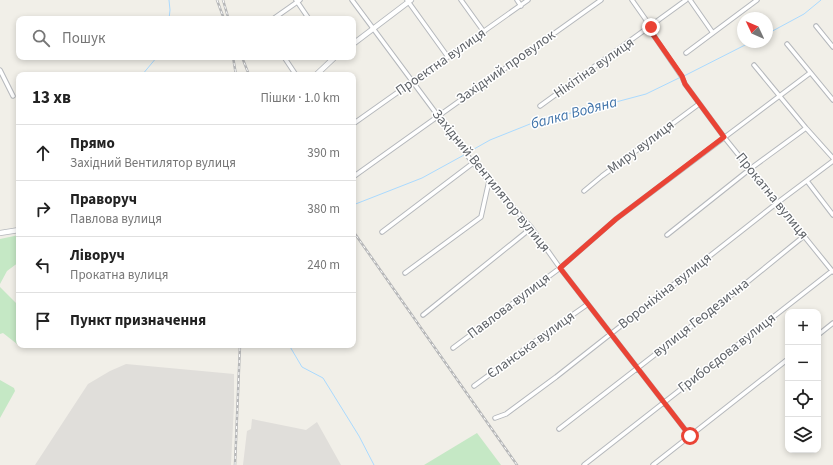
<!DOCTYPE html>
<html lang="uk">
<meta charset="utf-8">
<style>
:root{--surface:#fff;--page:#f2f2f2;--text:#222;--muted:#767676;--line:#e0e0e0}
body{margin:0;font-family:"Source Sans 3",sans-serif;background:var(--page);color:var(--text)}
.controls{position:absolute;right:12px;bottom:12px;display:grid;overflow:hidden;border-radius:8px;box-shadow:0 2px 6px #0003}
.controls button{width:36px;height:36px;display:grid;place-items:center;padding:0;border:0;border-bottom:1px solid var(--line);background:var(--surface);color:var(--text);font:20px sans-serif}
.compass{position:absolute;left:737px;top:12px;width:36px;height:36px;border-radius:50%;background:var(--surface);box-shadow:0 2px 6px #0003;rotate:314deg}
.stop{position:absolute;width:12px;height:12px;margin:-9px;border:3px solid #ea4335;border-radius:50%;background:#fff}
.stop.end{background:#ea4335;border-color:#fff;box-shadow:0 1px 4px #0008}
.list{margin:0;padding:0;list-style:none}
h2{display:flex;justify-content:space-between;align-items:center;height:52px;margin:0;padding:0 16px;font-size:17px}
h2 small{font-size:13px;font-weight:400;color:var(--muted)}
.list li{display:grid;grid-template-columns:26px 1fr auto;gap:12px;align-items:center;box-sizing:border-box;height:56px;padding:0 16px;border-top:1px solid var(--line)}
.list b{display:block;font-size:15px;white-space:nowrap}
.list p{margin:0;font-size:13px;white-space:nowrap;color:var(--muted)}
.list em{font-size:13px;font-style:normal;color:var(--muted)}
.icon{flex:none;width:22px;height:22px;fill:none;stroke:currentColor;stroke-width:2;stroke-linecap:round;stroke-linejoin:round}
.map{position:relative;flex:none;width:833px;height:465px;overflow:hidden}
.search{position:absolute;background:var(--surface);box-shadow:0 2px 6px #0003;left:16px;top:16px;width:340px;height:44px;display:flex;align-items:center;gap:10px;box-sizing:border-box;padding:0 14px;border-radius:8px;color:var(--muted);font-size:15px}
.panel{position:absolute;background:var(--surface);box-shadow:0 2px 6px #0003;left:16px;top:72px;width:340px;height:276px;border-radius:8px}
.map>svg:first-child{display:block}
.industrial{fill:#e0deda}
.green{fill:#c5e8c5}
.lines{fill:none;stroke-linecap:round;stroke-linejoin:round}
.stream{stroke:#aadaff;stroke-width:1}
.minor-casing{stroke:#b5b8bc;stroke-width:5.5}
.tertiary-casing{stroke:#b5b8bc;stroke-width:6}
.minor{stroke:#fff;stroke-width:3.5}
.tertiary{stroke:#fff;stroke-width:4.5}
.rail-casing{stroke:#b6b7b8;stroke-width:2.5}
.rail{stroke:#fff;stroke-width:1;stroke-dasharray:3;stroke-linecap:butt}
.route{stroke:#ea4335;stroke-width:5}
.labels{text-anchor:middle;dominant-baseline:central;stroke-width:3;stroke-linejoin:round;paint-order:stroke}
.street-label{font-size:14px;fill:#5f6368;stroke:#fff}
.water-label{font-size:15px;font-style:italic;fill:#4174aa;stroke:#fff}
</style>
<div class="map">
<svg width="833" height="465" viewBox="0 0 833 465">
<rect width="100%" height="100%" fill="#f1efe8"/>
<!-- industrial -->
<path class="industrial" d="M126,364L234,374V404L231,465H35L88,384L110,371Z
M252,419L306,430L317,422L341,465H243L247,431L251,429Z"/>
<!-- green -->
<path class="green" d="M19,235V262L7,271L0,284V239Z
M0,287L19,306V341L17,344L3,333L0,334Z
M0,380L14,388L15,391L0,418Z
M477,433L501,465H424Z"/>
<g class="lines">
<!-- stream -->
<path class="stream" d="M169,0L170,10L169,19
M767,34L804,14L821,0
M142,75L157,57
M684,76L751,42
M467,153L490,140L545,118L582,111L646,94L681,77
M353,205L422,178L464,155
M289,345L302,367L323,378L359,436L374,465"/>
<!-- minor casing -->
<g class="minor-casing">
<path id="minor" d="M296,0L309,19
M352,0L473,163L531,227L560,268L690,436
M407,0L448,57
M461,0L484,32
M517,0L521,6
M632,0L651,27L652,33L682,77L685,84L724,137L833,272
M690,0L713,33
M273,19L300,0
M816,26L833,47
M787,44L833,100
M686,53L757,0
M284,57L296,75
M754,65L806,128L833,158
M0,70L13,96
M540,106L686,0
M353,124L528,0
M353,177L601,0
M807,181L833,215
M584,191L602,176L699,104
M382,232L473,163
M667,235L750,169L806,128
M405,273L481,217L489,181
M423,315L525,233L531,227
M818,335L833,323
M453,348L560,268L616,219L810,73
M474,386L541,337L588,304
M495,418L506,414L556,377L777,203L833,161
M559,429L724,301L804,236
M584,465L832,271
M653,465L788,359"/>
</g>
<!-- tertiary casing -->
<g class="tertiary-casing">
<path id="tertiary" d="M353,44L411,0
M316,75L335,57
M0,233L19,230"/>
</g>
<!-- minor -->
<use href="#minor" class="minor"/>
<!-- tertiary -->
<use href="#tertiary" class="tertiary"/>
<!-- rail casing -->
<g class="rail-casing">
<path id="rail" d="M217,0L224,19
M223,0L228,17
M233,57L236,75
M242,57L249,75
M353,231L517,465
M235,465L240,345"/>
</g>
<!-- rail -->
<use href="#rail" class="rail"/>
</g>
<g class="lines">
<!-- route -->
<path class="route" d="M651,27L652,33L682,76L685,84L724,137L616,219L560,268L690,436"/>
</g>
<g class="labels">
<!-- street labels -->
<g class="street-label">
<text transform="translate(441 62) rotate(-35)">Проектна вулиця</text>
<text transform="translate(506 67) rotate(-35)">Західний провулок</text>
<text transform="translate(594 68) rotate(-35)">Нікітіна вулиця</text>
<text transform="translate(641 147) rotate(-37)">Миру вулиця</text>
<text transform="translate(491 181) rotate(51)">Західний Вентилятор вулиця</text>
<text transform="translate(772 196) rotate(51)">Прокатна вулиця</text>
<text transform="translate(665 291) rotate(-38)">Вороніхіна вулиця</text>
<text transform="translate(509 306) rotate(-37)">Павлова вулиця</text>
<text transform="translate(701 318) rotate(-38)">вулиця Геодезична</text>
<text transform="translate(531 345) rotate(-36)">Єланська вулиця</text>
<text transform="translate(727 353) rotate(-38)">Грибоєдова вулиця</text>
</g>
<!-- water labels -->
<g class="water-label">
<text transform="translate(574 113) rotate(-15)">балка Водяна</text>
</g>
</g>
</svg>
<div class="controls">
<button>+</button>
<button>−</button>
<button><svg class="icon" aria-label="locate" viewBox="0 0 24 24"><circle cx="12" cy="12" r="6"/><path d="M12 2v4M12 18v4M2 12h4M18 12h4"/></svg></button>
<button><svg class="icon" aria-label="layers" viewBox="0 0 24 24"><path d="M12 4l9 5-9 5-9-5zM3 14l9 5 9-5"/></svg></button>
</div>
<svg class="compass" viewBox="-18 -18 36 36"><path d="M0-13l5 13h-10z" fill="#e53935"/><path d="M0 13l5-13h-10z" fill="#767676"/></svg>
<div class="stop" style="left:690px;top:436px"></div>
<div class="stop end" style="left:651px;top:27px"></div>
<div class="search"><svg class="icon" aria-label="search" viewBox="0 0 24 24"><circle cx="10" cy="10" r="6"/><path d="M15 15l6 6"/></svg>Пошук</div>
<section class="panel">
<h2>13 хв<small>Пішки · 1.0 km</small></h2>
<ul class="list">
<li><svg class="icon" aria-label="ahead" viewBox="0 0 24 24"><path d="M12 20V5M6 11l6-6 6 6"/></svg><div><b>Прямо</b><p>Західний Вентилятор вулиця</p></div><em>390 m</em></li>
<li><svg class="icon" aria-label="right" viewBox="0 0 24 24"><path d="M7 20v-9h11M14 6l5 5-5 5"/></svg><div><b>Праворуч</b><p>Павлова вулиця</p></div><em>380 m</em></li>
<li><svg class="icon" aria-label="left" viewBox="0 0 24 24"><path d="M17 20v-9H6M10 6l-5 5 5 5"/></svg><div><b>Ліворуч</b><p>Прокатна вулиця</p></div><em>240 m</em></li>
<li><svg class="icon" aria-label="arrive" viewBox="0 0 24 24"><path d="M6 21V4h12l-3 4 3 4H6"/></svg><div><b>Пункт призначення</b></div></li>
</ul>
</section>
</div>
